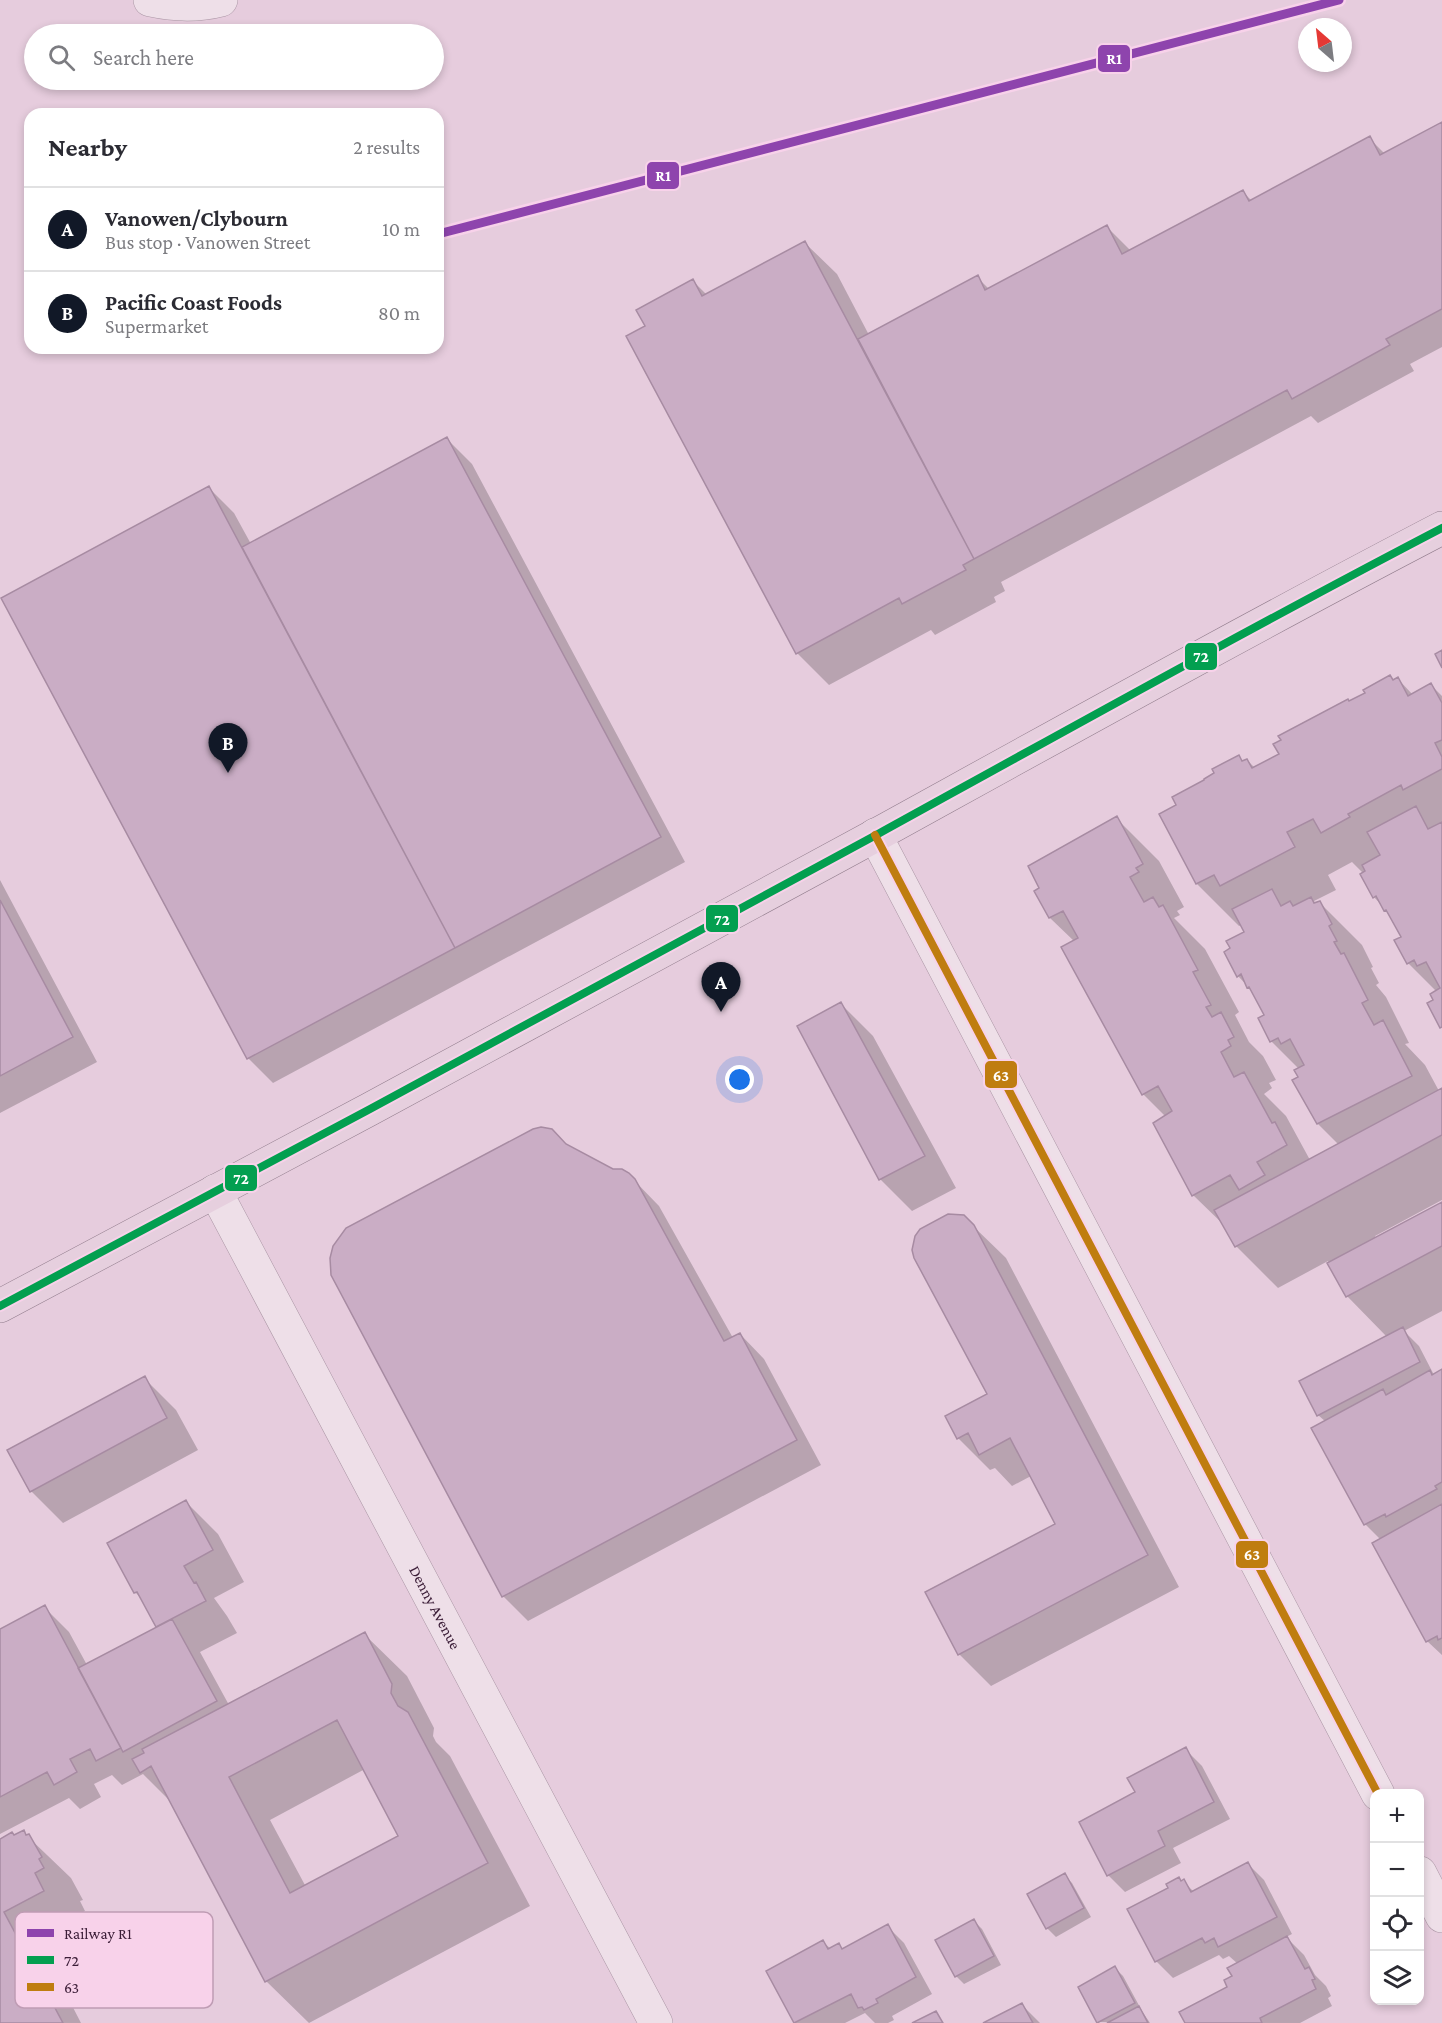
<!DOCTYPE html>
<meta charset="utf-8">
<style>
:root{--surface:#fff;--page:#f2f2f3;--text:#2b2b33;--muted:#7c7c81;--line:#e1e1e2;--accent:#111827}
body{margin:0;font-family:"Crimson Pro",serif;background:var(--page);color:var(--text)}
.controls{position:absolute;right:18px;bottom:18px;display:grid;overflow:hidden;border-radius:12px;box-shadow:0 3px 9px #0003}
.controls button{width:54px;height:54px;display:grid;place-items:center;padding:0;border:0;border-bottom:2px solid var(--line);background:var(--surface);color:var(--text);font:30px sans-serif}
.compass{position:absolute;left:1298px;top:18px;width:54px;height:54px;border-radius:50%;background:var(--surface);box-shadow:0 3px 9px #0003;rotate:332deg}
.you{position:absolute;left:740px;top:1080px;width:21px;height:21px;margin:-15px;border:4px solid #fff;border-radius:50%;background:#1a73e8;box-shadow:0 0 0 9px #1a73e833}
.badge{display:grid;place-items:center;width:39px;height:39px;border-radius:50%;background:var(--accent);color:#fff;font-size:20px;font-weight:700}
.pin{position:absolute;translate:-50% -50px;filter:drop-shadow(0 2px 3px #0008)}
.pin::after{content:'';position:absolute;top:32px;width:21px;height:18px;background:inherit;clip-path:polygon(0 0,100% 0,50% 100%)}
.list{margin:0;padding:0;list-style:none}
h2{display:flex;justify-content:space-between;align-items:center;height:78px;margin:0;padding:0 24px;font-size:26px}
h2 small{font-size:20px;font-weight:400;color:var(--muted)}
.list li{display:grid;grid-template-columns:39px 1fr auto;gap:18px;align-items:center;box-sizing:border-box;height:84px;padding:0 24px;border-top:2px solid var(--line)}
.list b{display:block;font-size:22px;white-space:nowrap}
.list p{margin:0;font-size:20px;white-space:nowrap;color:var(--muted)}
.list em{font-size:20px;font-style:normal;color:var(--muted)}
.icon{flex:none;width:33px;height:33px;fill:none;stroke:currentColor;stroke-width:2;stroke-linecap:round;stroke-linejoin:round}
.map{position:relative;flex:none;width:1442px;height:2023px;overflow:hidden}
.search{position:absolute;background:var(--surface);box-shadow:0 3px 9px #0003;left:24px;top:24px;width:420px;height:66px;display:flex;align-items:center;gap:15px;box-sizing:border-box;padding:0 21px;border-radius:33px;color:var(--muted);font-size:22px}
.panel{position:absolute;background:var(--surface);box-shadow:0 3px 9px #0003;left:24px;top:108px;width:420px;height:246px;border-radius:18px}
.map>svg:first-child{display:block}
.shadow{fill:#0003;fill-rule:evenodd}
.building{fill:#caadc5;stroke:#a78ba2;stroke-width:1.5;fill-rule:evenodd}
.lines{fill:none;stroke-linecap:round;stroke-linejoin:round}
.minor-casing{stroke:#ab96a5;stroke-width:34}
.major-casing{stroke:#917c8c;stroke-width:34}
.minor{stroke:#eedfe8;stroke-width:33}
.major{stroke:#e6cfde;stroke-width:33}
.bus-1-casing{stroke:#f8d2ea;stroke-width:12}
.bus-2-casing{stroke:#f8d2ea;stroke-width:12}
.bus-1{stroke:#039f50;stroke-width:8}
.bus-2{stroke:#bf7d10;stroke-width:8}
.rail-1-casing{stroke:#f8d2ea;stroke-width:14}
.rail-1{stroke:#8e44ad;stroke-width:9}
.labels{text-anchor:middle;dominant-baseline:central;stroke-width:5;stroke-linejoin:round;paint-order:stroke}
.street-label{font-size:16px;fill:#3b1d37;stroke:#f8d2ea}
.key{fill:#f8d2ea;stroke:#bf9cb4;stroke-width:1.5}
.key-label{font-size:16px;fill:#3b1d37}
.line-badge{stroke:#f8d2ea;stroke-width:2}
.badge-label{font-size:16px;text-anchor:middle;font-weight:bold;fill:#fff}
</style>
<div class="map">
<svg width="1442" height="2023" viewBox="0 0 1442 2023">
<rect width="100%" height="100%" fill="#e6ccdd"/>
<!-- shadow -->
<path class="shadow" d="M1442,123V347L1410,364L1414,371L1318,423L1311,416L1001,582L1005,591L994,597L996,602L935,635L931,630L829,685L797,653L628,337L647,327L693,281L707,295L805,243L837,274L869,335L977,277L989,289L1107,227L1131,251L1243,192L1252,201L1369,138L1385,154Z
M447,439L472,464L685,862L273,1083L248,1058L209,488L234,513L251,544Z
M1390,676L1394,681L1398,679L1413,695L1431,685L1442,696V1028L1429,1004L1435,1001L1437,992L1408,963L1403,938L1392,917L1374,897L1364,874L1352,862L1328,875L1336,890L1314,901L1316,904L1319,902L1362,945L1373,967L1371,968L1379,983L1376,985L1386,997L1409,1043L1405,1044L1425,1065L1439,1091L1442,1090V1200L1375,1236L1376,1239L1442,1204V1311L1404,1331L1419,1346L1434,1375L1442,1371V1655L1427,1641L1381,1540L1365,1524L1326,1422L1318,1415L1387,1337L1347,1296L1328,1261L1278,1288L1236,1246L1226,1227L1193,1195L1166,1117L1143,1094L1075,942L1050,918L1036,892L1116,818L1159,861L1184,907L1177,911L1180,915L1174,918L1205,949L1239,1012L1235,1015L1249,1042L1263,1056L1276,1080L1269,1083L1272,1088L1264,1094L1286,1116L1310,1160L1339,1145L1318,1124L1294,1080L1300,1078L1299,1069L1272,1042L1260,1019L1266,1016L1254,993L1238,976L1246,933L1242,925L1239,926L1197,884L1161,815L1178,806L1239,757L1244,762L1247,760L1255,768L1281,754L1350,703L1367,694Z
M0,880L97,1062L0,1113Z
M841,1004L873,1036L956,1188L912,1211L880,1179Z
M567,1146L612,1171L628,1174L659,1206L733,1338L740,1334L764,1359L821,1465L528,1621L503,1596Z
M973,1226L1006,1258L1179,1587L991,1686L959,1654L1057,1525L1031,1476L1012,1486L995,1468L990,1470L958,1438L947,1417L989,1394Z
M144,1378L176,1410L198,1450L63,1523L31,1491Z
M186,1502L218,1534L244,1582L214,1598L227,1616L237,1633L200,1652L229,1705L364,1634L407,1676L434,1728L433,1736L436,1742L450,1756L530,1906L309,2023L266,1981L172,1803L143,1774L122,1785L112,1775L94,1784L101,1797L80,1809L69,1798L0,1834V1631L44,1607L69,1632L87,1665L158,1628L143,1600L135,1592ZM365,1769L400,1837L306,1887L270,1820Z
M1185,1749L1202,1766L1230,1819L1173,1848L1181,1863L1125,1892L1108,1875L1137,1793Z
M23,1832L71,1878L83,1900L80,1901L85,1911L76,1916L86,1934L46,1955L81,2023H0V1841Z
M1248,1864L1264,1880L1292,1934L1286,1937L1304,1955L1315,1975L1326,1986L1331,1996L1328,1998L1332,2006L1300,2023H1186L1229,1987L1238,1964L1229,1956L1223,1959L1219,1955L1173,1978L1156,1961L1182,1882L1183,1881L1194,1892Z
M1064,1875L1072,1883L1091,1917L1056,1937L1047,1928L1029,1894Z
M974,1921L982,1929L1001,1965L964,1984L956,1976Z
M887,1926L904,1943L932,1994L892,2016L894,2020L888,2023H875L865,2013L845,2023H796L768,1971L823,1942L831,1949L839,1945L843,1950Z
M1115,1968L1123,1976L1142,2011L1150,2023L1098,2022Z
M1022,2005L1040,2023H986Z"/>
<!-- building -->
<path class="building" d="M1442,122V309L1386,339L1390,345L1292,399L1287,390L974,559L858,339L978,275L985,290L1107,225L1122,254L1243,190L1249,201L1370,136L1380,155Z
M805,241L974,559L963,565L966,570L902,604L899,598L796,654L626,336L645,326L636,310L693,279L702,296Z
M447,437L661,837L455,948L242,547Z
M209,486L455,948L247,1059L1,598Z
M1442,650V668L1435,654Z
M1390,675L1393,680L1398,677L1408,696L1431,683L1442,703V740L1435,743L1442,757V769L1403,790L1401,785L1348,814L1350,817L1321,833L1313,819L1287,832L1295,847L1220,886L1214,875L1196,884L1159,814L1176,805L1172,797L1204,780V779L1214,773L1212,769L1239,755L1242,761L1247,759L1252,768L1279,754L1273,744L1281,740L1278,736L1348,699L1349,701L1365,693L1363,690Z
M1416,806L1428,829L1442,822V1027L1440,1028L1427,1003L1433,1000L1430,994L1440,988L1426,962L1417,966L1414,960L1407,964L1394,940L1401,937L1386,910L1384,911L1376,896L1373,898L1360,874L1365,871L1362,865L1380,855L1367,832Z
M1117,816L1143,864L1136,868L1139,872L1130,877L1144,902L1153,897L1159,907L1163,905L1198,970L1193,972L1211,1005L1206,1007L1212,1017L1221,1012L1234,1037L1228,1040L1231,1046L1221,1052L1234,1077L1244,1072L1272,1123L1275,1122L1287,1145L1257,1162L1265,1175L1239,1190L1230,1175L1192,1196L1153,1123L1172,1111L1158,1086L1142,1095L1061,947L1078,938L1063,911L1049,918L1034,891L1039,888L1028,866Z
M1272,889L1281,906L1290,901L1293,906L1311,897L1314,903L1320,901L1332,924L1329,926L1337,941L1334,942L1341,954L1344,953L1368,1000L1362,1003L1374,1025L1383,1020L1412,1076L1317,1124L1292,1080L1298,1077L1294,1070L1304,1065L1290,1039L1281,1044L1278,1038L1270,1042L1258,1018L1264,1015L1249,987L1247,988L1241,974L1237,977L1224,952L1230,948L1226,941L1244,932L1232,909Z
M0,900L73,1037L0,1076Z
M841,1002L925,1156L879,1180L797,1026Z
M1442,1088V1135L1235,1247L1214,1210Z
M541,1127L552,1129L566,1144L613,1169H622L629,1173L635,1179L724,1341L740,1333L797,1440L502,1597L331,1275L330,1258L333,1246L346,1228L533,1129Z
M1442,1202V1246L1346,1297L1327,1263Z
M948,1214L964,1215L974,1225L1148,1555L958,1655L925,1592L1055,1524L1010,1438L979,1455L968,1433L957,1439L945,1416L987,1394L914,1258L912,1250L915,1236L920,1229Z
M1403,1327L1420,1362L1317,1416L1299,1381Z
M1442,1369V1482L1435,1486L1437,1489L1386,1517L1385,1514L1364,1525L1311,1428L1383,1389L1386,1395L1430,1370L1432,1375Z
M145,1376L167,1418L30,1492L7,1450Z
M186,1500L213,1550L184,1566L194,1583L196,1582L206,1601L156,1627L137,1592L134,1593L107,1543Z
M1442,1504V1638L1438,1640L1437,1636L1426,1642L1372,1543Z
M45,1605L121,1748L96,1761L90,1749L70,1759L77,1772L54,1785L47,1772L0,1797V1629Z
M172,1619L217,1701L123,1752L78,1668Z
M365,1632L392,1684L391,1693L398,1706L408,1712L488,1863L265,1982L151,1766L140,1773L132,1759L144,1753L142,1749ZM337,1720L398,1836L290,1893L229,1777Z
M1186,1747L1214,1802L1158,1831L1165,1846L1107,1876L1079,1822L1135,1792L1127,1778Z
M24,1830L26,1835L29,1834L42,1857L39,1859L44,1868L35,1873L44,1891L4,1912L63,2023H0V1839L12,1832L14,1835Z
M1248,1862L1277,1917L1218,1947L1214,1938L1205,1943L1202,1938L1155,1962L1127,1909L1168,1888L1166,1884L1179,1877L1181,1881L1184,1879L1191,1892Z
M1065,1873L1084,1908L1046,1929L1027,1894Z
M974,1919L994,1956L955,1977L935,1940Z
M888,1924L916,1977L876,1999L878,2003L864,2010L862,2007L858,2008L851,1994L794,2023L766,1971L823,1940L828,1949L839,1943L842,1949Z
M1287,1936L1305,1969L1309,1967L1315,1979L1312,1980L1316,1989L1260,2018L1262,2023H1185L1179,2012L1227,1987L1224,1980L1232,1976L1227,1968Z
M1115,1966L1135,2003L1097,2023L1078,1987Z
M1022,2003L1033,2023H983Z
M1139,2006L1148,2023H1107Z
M936,2011L943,2023H912Z"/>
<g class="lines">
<!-- minor casing -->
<g class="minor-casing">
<g id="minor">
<path d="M150,0C173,5 198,6 221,0"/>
<path d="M875,835L1378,1794"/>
<path id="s1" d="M215,1191L656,2023"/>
<path d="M1420,1873L1442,1916"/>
</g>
</g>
<!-- major casing -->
<g class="major-casing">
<path id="major" d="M0,1306C294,1151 586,993 878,834C1065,731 1252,627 1442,528"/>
</g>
<!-- minor -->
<use href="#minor" class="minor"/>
<!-- major -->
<use href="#major" class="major"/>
<!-- bus-1 casing -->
<g class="bus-1-casing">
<path id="bus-1" d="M0,1306C294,1151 586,993 878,834C1065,731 1252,627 1442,528"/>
</g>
<!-- bus-2 casing -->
<g class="bus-2-casing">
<path id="bus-2" d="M875,835L1378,1794"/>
</g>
<!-- bus-1 -->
<use href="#bus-1" class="bus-1"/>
<!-- bus-2 -->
<use href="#bus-2" class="bus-2"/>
<!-- rail-1 casing -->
<g class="rail-1-casing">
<path id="rail-1" d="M438,234L1339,0"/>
</g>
<!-- rail-1 -->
<use href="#rail-1" class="rail-1"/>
</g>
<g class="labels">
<!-- street labels -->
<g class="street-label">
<text stroke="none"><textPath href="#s1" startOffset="471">Denny Avenue</textPath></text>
</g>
</g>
<!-- legend -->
<rect x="15" y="1912" width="198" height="96" rx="9" class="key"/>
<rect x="27" y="1929" width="27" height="8" fill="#8e44ad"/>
<rect x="27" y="1956" width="27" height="8" fill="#039f50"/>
<rect x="27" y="1983" width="27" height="8" fill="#bf7d10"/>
<g class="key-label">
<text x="64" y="1939">Railway R1</text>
<text x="64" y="1966">72</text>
<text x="64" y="1993">63</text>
</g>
<g class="line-badge">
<rect x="1097" y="44" width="34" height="29" rx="6" fill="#8e44ad"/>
<rect x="646" y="161" width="34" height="29" rx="6" fill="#8e44ad"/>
<rect x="1184" y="642" width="34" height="29" rx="6" fill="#039f50"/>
<rect x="705" y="904" width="34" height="29" rx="6" fill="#039f50"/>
<rect x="984" y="1060" width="34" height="29" rx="6" fill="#bf7d10"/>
<rect x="224" y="1164" width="34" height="28" rx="6" fill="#039f50"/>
<rect x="1235" y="1540" width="34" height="29" rx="6" fill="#bf7d10"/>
</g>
<g class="badge-label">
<text x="1114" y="64">R1</text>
<text x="663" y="181">R1</text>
<text x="1201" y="662">72</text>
<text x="722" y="925">72</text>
<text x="1001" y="1081">63</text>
<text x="241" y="1184">72</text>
<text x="1252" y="1560">63</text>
</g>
</svg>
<div class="controls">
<button>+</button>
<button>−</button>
<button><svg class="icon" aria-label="locate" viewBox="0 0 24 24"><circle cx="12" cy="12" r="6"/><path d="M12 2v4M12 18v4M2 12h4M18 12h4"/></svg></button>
<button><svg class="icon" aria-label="layers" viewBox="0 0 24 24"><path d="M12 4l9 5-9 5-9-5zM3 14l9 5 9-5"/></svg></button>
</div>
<svg class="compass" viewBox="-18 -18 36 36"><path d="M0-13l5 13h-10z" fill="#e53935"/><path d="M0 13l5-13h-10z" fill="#7c7c81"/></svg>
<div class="you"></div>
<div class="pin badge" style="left:721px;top:1012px">A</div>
<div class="pin badge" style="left:228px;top:773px">B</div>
<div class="search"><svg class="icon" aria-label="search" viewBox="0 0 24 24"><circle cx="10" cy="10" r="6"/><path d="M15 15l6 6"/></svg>Search here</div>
<section class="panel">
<h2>Nearby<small>2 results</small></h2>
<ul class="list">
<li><span class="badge">A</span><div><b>Vanowen/Clybourn</b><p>Bus stop · Vanowen Street</p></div><em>10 m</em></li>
<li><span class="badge">B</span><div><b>Pacific Coast Foods</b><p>Supermarket</p></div><em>80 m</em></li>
</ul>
</section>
</div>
